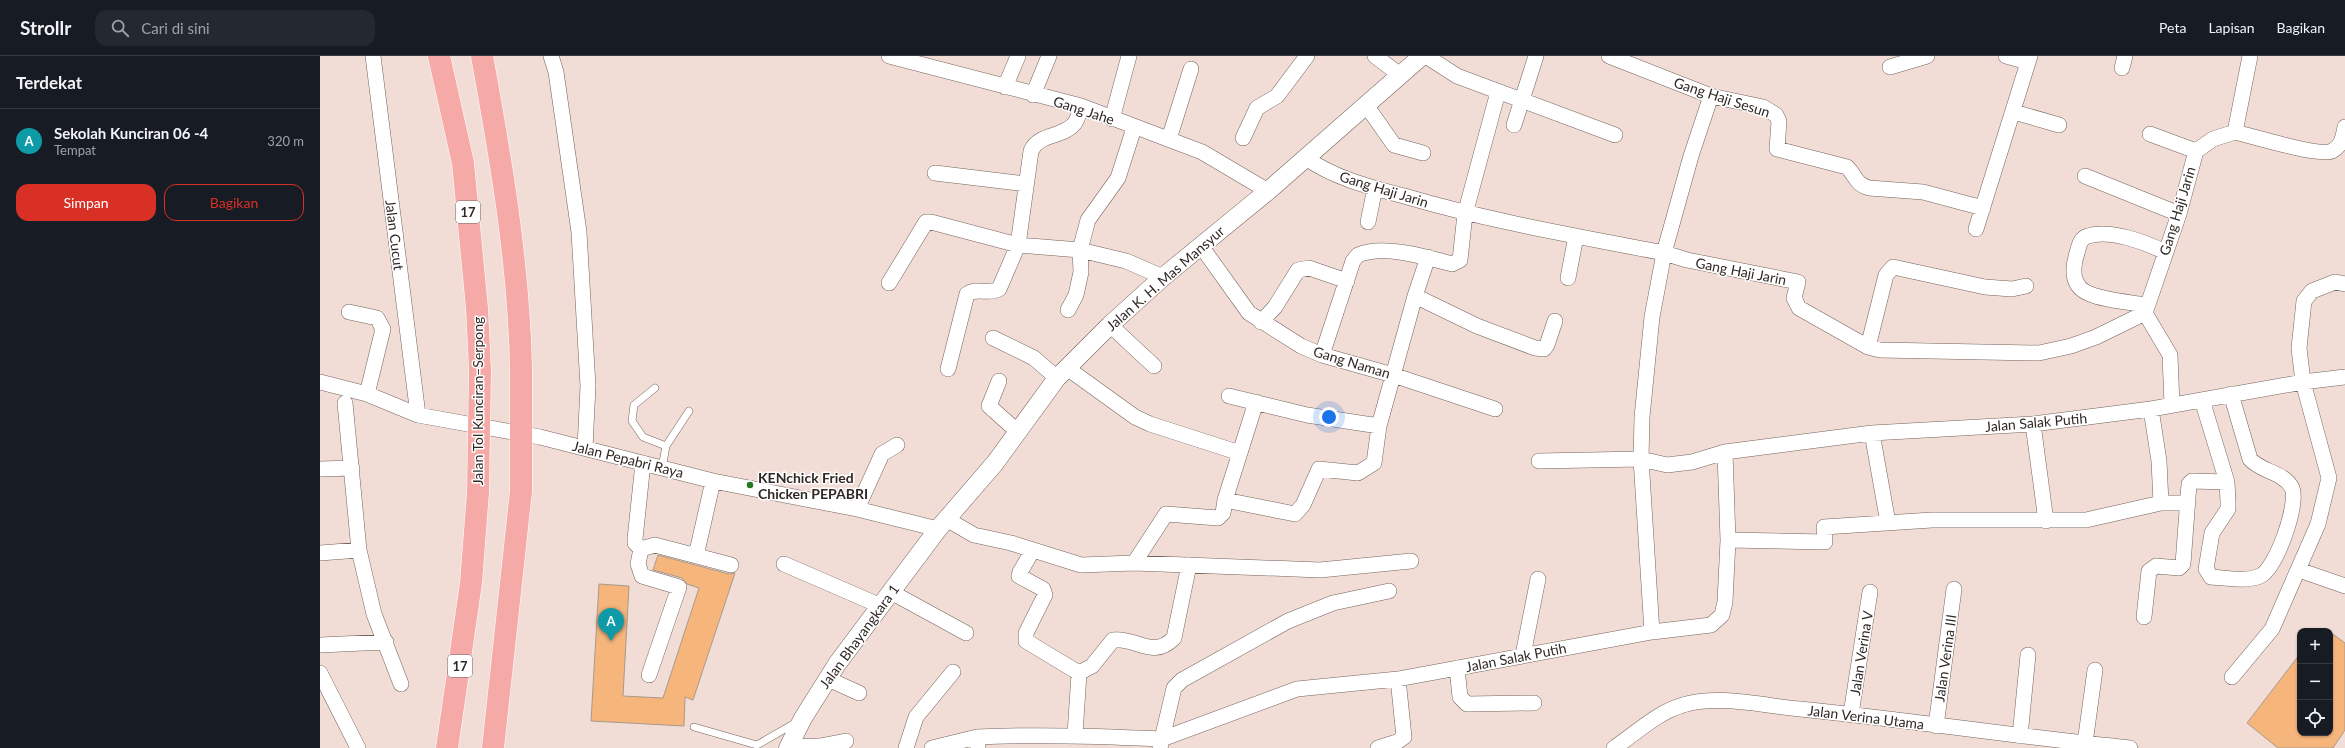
<!DOCTYPE html>
<html lang="id">
<meta charset="utf-8">
<style>
:root{--surface:#171b24;--page:#242831;--text:#f1f3f6;--muted:#9ea1a6;--line:#363941;--accent:#d93025}
body{margin:0;font-family:Lato,sans-serif;background:var(--page);color:var(--text)}
.controls{position:absolute;right:12px;bottom:12px;display:grid;overflow:hidden;border-radius:8px;box-shadow:0 1px 3px #0004}
.controls button{width:36px;height:36px;display:grid;place-items:center;padding:0;border:0;border-bottom:1px solid var(--line);background:var(--surface);color:var(--text);font:20px sans-serif}
.you{position:absolute;left:1009px;top:361px;width:14px;height:14px;margin:-10px;border:3px solid #fff;border-radius:50%;background:#1a73e8;box-shadow:0 0 0 6px #1a73e833}
.badge{display:grid;place-items:center;width:26px;height:26px;border-radius:50%;background:var(--accent);color:#fff;font-size:13px;font-weight:700}
.pin{position:absolute;translate:-50% -33px;filter:drop-shadow(0 1px 2px #0008)}
.pin::after{content:'';position:absolute;top:21px;width:14px;height:12px;background:inherit;clip-path:polygon(0 0,100% 0,50% 100%)}
.list{margin:0;padding:0;list-style:none}
h2{display:flex;justify-content:space-between;align-items:center;height:52px;margin:0;padding:0 16px;font-size:17px}
h2 small{font-size:13px;font-weight:400;color:var(--muted)}
.list li{display:grid;grid-template-columns:26px 1fr auto;gap:12px;align-items:center;box-sizing:border-box;height:64px;padding:0 16px;border-top:1px solid var(--line)}
.list b{display:block;font-size:15px;white-space:nowrap}
.list p{margin:0;font-size:13px;white-space:nowrap;color:var(--muted)}
.list em{font-size:13px;font-style:normal;color:var(--muted)}
.actions{display:flex;gap:8px;padding:12px 16px}
.actions a{flex:1;padding:9px 0;border:1px solid var(--accent);border-radius:12px;text-align:center;font-size:14px;color:var(--accent)}
.actions .main{background:var(--accent);color:#fff}
.icon{flex:none;width:22px;height:22px;fill:none;stroke:currentColor;stroke-width:2;stroke-linecap:round;stroke-linejoin:round}
.map{position:relative;flex:none;width:2025px;height:692px;overflow:hidden}
header{display:flex;align-items:center;gap:24px;box-sizing:border-box;height:56px;padding:0 20px;background:var(--surface);border-bottom:1px solid var(--line)}
header strong{font-size:19px}
nav{display:flex;gap:22px;margin-inline-start:auto;font-size:14px}
.search{width:280px;height:36px;background:var(--page);display:flex;align-items:center;gap:10px;box-sizing:border-box;padding:0 14px;border-radius:12px;color:var(--muted);font-size:15px}
main{display:flex}
aside{flex:1;background:var(--surface)}
.map>svg:first-child{display:block}
.building{fill:#f5b57b;stroke:#a99a8d}
.lines{fill:none;stroke-linecap:round;stroke-linejoin:round}
.service-casing{stroke:#74635c;stroke-width:8}
.minor-casing{stroke:#74635c;stroke-width:16}
.tertiary-casing{stroke:#74635c;stroke-width:19}
.motorway-casing{stroke:#fff;stroke-width:23}
.service{stroke:#fff;stroke-width:7}
.minor{stroke:#fff;stroke-width:15}
.tertiary{stroke:#fff;stroke-width:18}
.motorway{stroke:#f6aaa7;stroke-width:22}
.motorway-bridge-casing{stroke:#fff;stroke-width:23;stroke-linecap:butt}
.motorway-bridge{stroke:#f6aaa7;stroke-width:22}
.poi-dot{fill:#237825;stroke:#fff;stroke-width:1.5}
.labels{text-anchor:middle;dominant-baseline:central;stroke-width:3;stroke-linejoin:round;paint-order:stroke}
.shield{fill:#fff;stroke:#6d6866;stroke-width:1}
.shield-label{font-size:13px;font-weight:bold;fill:#2f2825}
.street-label{font-size:14px;fill:#2f2825;stroke:#fff}
.poi-label{font-size:14px;font-weight:bold;fill:#2f2825;stroke:#fff;text-anchor:start}
</style>
<header>
<strong>Strollr</strong>
<div class="search"><svg class="icon" aria-label="search" viewBox="0 0 24 24"><circle cx="10" cy="10" r="6"/><path d="M15 15l6 6"/></svg>Cari di sini</div>
<nav><a>Peta</a><a>Lapisan</a><a>Bagikan</a></nav>
</header>
<main>
<aside>
<h2>Terdekat<small></small></h2>
<ul class="list">
<li><span class="badge" style="background:#0f9aa8">A</span><div><b>Sekolah Kunciran 06 -4</b><p>Tempat</p></div><em>320 m</em></li>
</ul>
<div class="actions"><a class="main">Simpan</a><a>Bagikan</a></div>
</aside>
<div class="map">
<svg width="2025" height="692" viewBox="0 0 2025 692">
<rect width="100%" height="100%" fill="#f1ddd5"/>
<!-- building -->
<path class="building" d="M338,499L409,518L415,517L373,644L365,641L364,670L271,665L279,528L309,530L303,640L343,642L379,532L367,528L362,522L333,514Z
M2010,576L2025,587V674L2013,692H1958L1927,667L1980,598V677H2010Z"/>
<g class="lines">
<!-- service casing -->
<g class="service-casing">
<path id="service" d="M335,332L314,349L312,365L323,381L346,390L342,412
M346,390L369,355
M374,671L437,689L477,666"/>
</g>
<!-- minor casing -->
<g class="minor-casing">
<path id="minor" d="M53,0L98,359
M231,0L236,16L259,176L268,330L265,392
M569,0L761,50L882,96L948,135
M1055,0L1080,19
M1106,0L1137,20L1295,79
M1289,0L1391,40L1443,51L1456,59L1459,65L1457,93L1527,111C1537,121 1534,127 1549,132L1603,136L1663,152
M1686,0L1708,6
M1570,11L1607,0
M1802,12L1805,0
M685,31L698,0
M713,39L729,0
M1046,49L1074,89L1103,97
M1694,56L1739,69
M792,63L809,0
M1194,69L1216,0
M1915,76C1931,80 2001,101 2012,95C2022,90 2023,81 2025,71
M1830,78L1876,95
M923,82L937,52L957,40L987,0
M849,83L871,13
M986,102C1014,122 1050,131 1084,140C1169,165 1257,180 1344,197L1367,204L1478,226L1474,242L1479,252L1548,291L1560,294L1719,297L1751,290L1776,281L1825,257
M615,117L706,128
M1765,120L1859,158
M1048,166L1055,132
M1656,173L1710,0
M881,190L929,257L981,290L1002,299L1073,319L1175,353
M1108,201L1095,240L1157,270L1215,292L1224,293L1227,289L1235,265
M1248,222L1256,180
M569,227L606,166H611L698,189L760,194L806,205L843,221
M1827,249C1809,246 1787,245 1770,238C1751,231 1752,213 1757,197C1759,190 1760,182 1768,180C1790,173 1825,186 1845,196
M748,254L756,239L761,216L760,194L768,164L798,122L814,72
M29,256L57,262L63,273L47,338
M941,266L955,251L978,214L989,212L1027,225
M790,269L834,310
M673,282L714,302L737,322
M1548,291L1566,219L1573,211L1665,231L1692,233L1706,230
M1002,299L1033,205L1038,199C1063,188 1106,201 1132,208L1140,204L1145,158L1178,36
M747,312L815,361L830,368L920,397
M628,313L647,238C657,231 669,239 679,233L698,189L711,95C719,77 742,82 754,68C758,64 759,56 761,50
M679,325L669,350L698,376
M0,326L47,338L98,359L220,381L393,425L537,453L618,473
M909,340L987,359L1059,370
M1882,344L1907,426L1908,446V453L1892,477L1886,513L1891,521C1906,522 1926,526 1940,520C1956,513 1979,448 1972,432C1964,416 1941,416 1930,403L1911,338
M25,347L39,494L54,558L81,628
M1852,349L1850,299L1825,257L1859,158L1876,95L1893,83L1915,76L1930,0
M1831,353L1839,405L1841,447
M1713,368L1726,465
M1552,377L1568,467
M1219,405L1321,403L1347,409L1372,406L1405,396L1552,377L1713,368L1831,353L1983,326L2025,321
M0,413L32,412
M905,444L975,458L983,449L999,413L1038,417L1054,407L1059,370L1095,240
M537,453L562,398L577,389
M628,464L654,479L691,487L761,509L814,507L1000,514L1091,505
M1408,484L1505,486L1504,471L1612,464H1766L1841,447H1868
M321,493L315,487V483L323,407
M713,494L700,516L699,520L723,533L725,539L706,577V585L759,617
M0,497L39,494
M376,500L393,425
M814,507L846,458L898,462L903,457L905,444L936,346
M464,508L561,550
M1979,514L2025,530
M571,536L646,577
M1824,561L1829,515L1836,510L1859,512L1863,508L1869,428L1872,425L1907,426
M1332,576L1321,403L1322,361L1332,261L1344,197L1371,100L1391,40
M0,589L66,586
M1203,599L1218,523
M1137,612L1140,641L1147,648L1214,647
M0,617L38,692
M329,619L359,531L322,520L318,508L321,493L335,489L411,509
M1912,621L1952,573L1998,468L2009,422L1983,326L1979,292L1984,245L1992,235L2015,226L2025,228
M508,623L539,637
M1531,658L1550,536
M1616,670L1634,533
M755,679L759,617L772,610L793,584C817,581 832,604 854,582L869,509
M1700,680L1708,599
M1765,687L1775,614
M468,691L500,690L526,685
M586,692L596,661L633,616
M612,692L657,681
M658,692L657,681C719,678 780,680 842,683L854,632L862,624L968,565L1013,547L1069,535
M840,692L842,683L977,633L1078,623L1332,576L1391,569L1402,559L1405,546L1408,484L1405,396
M1058,692L1077,686L1084,681L1078,623
M1294,692C1316,677 1338,656 1363,649C1397,638 1444,650 1480,653C1590,664 1699,681 1810,692"/>
</g>
<!-- tertiary casing -->
<g class="tertiary-casing">
<path id="tertiary" d="M468,692L483,662L517,608L618,473L675,407L737,322L790,269L843,221L948,135L1102,0"/>
</g>
<!-- motorway casing -->
<g class="motorway-casing">
<path id="motorway" d="M119,0L143,107L157,252L160,314
M162,0C181,104 199,208 201,313
M127,692L151,527L158,436
M173,692L201,435"/>
</g>
<!-- service -->
<use href="#service" class="service"/>
<!-- minor -->
<use href="#minor" class="minor"/>
<!-- tertiary -->
<use href="#tertiary" class="tertiary"/>
<!-- motorway -->
<use href="#motorway" class="motorway"/>
<!-- motorway-bridge casing -->
<g class="motorway-bridge-casing">
<path id="motorway-bridge" d="M201,435V313
M158,436L160,314"/>
</g>
<!-- motorway-bridge -->
<use href="#motorway-bridge" class="motorway-bridge"/>
</g>
<!-- markers -->
<circle class="poi-dot" cx="430" cy="429" r="4"/>
<g class="labels">
<!-- shield labels -->
<g class="shield">
<rect x="136" y="145" width="24" height="22" rx="3"/>
<rect x="128" y="599" width="24" height="22" rx="3"/>
</g>
<g class="shield-label">
<text x="148" y="156">17</text>
<text x="140" y="610">17</text>
</g>
<!-- street labels -->
<g class="street-label">
<text transform="translate(1402 41) rotate(18)">Gang Haji Sesun</text>
<text transform="translate(764 54) rotate(18)">Gang Jahe</text>
<text transform="translate(1064 133) rotate(17)">Gang Haji Jarin</text>
<text transform="translate(1857 155) rotate(-73)">Gang Haji Jarin</text>
<text transform="translate(75 179) rotate(83)">Jalan Cucut</text>
<text transform="translate(1421 215) rotate(11)">Gang Haji Jarin</text>
<text transform="translate(845 222) rotate(-41)">Jalan K. H. Mas Mansyur</text>
<text transform="translate(1032 306) rotate(17)">Gang Naman</text>
<text transform="translate(157 345) rotate(-90)">Jalan Tol Kunciran–Serpong</text>
<text transform="translate(1716 366) rotate(-5)">Jalan Salak Putih</text>
<text transform="translate(308 403) rotate(14)">Jalan Pepabri Raya</text>
<text transform="translate(539 580) rotate(-54)">Jalan Bhayangkara 1</text>
<text transform="translate(1541 597) rotate(-81)">Jalan Verina V</text>
<text transform="translate(1196 601) rotate(-11)">Jalan Salak Putih</text>
<text transform="translate(1625 602) rotate(-82)">Jalan Verina III</text>
<text transform="translate(1546 661) rotate(7)">Jalan Verina Utama</text>
</g>
<!-- poi labels -->
<g class="poi-label">
<text x="438" y="421">KENchick Fried<tspan x="438" dy="16">Chicken PEPABRI</tspan></text>
</g>
</g>
</svg>
<div class="controls">
<button>+</button>
<button>−</button>
<button><svg class="icon" aria-label="locate" viewBox="0 0 24 24"><circle cx="12" cy="12" r="6"/><path d="M12 2v4M12 18v4M2 12h4M18 12h4"/></svg></button>
</div>
<div class="you"></div>
<div class="pin badge" style="left:291px;top:585px;background:#0f9aa8">A</div>
</div>
</main>
